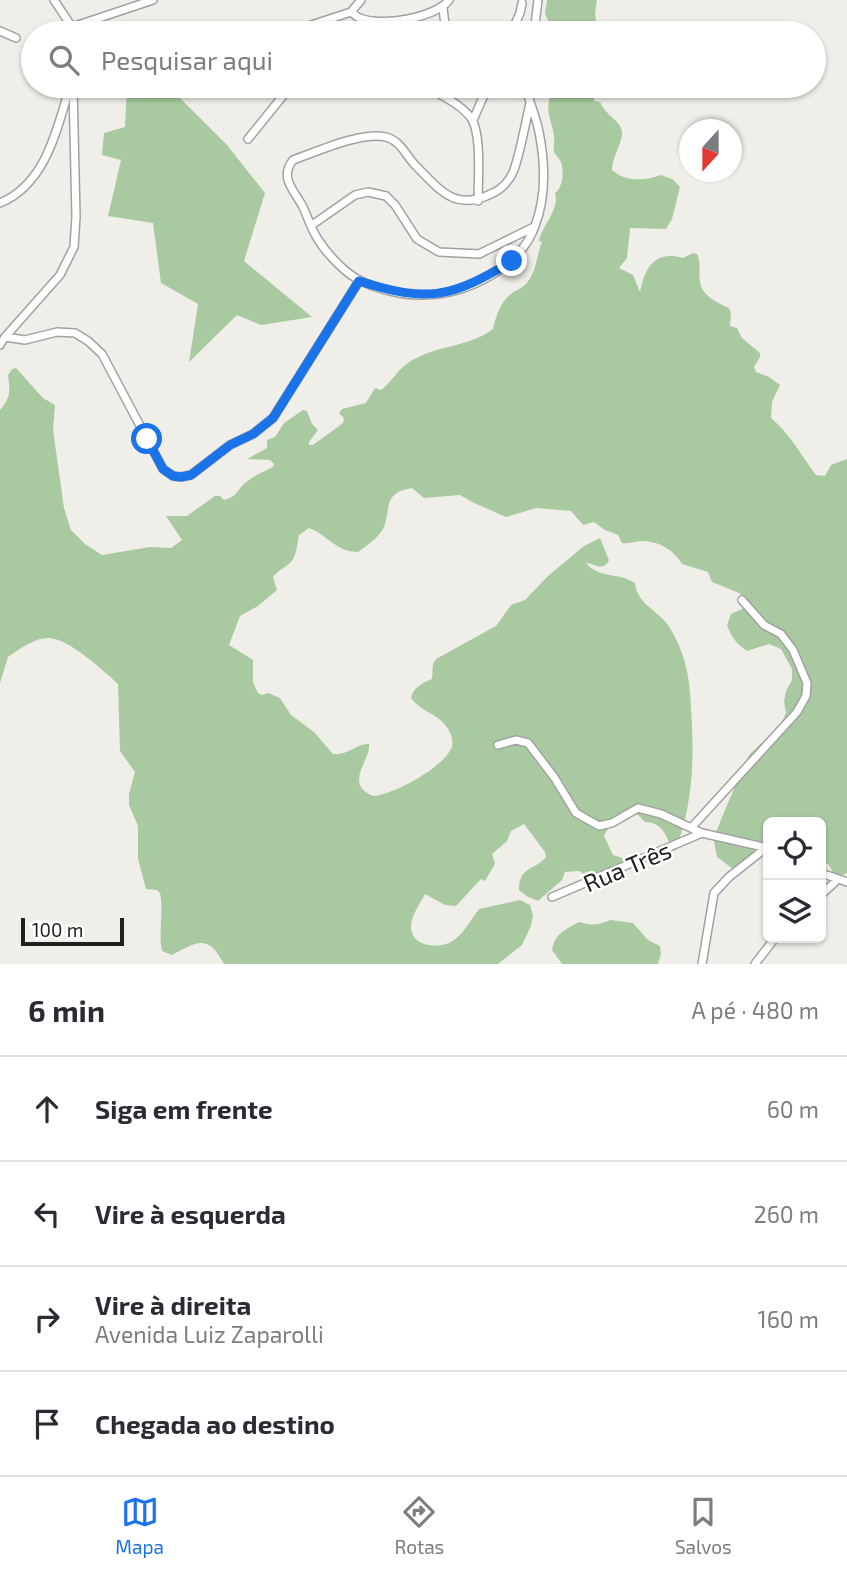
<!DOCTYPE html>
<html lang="pt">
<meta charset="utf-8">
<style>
:root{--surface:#fff;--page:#f2f2f3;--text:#2b2b33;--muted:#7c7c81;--line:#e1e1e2;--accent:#1a73e8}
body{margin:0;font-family:"Exo 2",sans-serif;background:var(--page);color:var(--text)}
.controls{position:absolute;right:21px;bottom:21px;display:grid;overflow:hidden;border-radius:10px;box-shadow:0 2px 5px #0004}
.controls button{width:63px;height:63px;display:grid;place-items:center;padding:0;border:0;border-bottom:2px solid var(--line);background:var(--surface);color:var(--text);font:35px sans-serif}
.compass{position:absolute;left:679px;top:119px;width:63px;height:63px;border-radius:50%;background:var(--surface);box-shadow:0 2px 5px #0004;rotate:201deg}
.scale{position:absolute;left:21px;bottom:18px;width:103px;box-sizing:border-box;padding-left:7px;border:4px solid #202020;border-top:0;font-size:19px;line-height:24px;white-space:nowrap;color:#202020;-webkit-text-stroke:5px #fff;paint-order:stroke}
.stop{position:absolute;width:21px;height:21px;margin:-16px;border:5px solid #1a73e8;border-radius:50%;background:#fff}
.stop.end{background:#1a73e8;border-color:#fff;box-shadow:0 2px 7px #0008}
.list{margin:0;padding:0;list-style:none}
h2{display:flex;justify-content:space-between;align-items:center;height:91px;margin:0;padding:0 28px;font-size:30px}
h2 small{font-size:23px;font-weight:400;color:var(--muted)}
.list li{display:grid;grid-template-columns:46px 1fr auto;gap:21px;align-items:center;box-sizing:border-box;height:105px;padding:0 28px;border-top:2px solid var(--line)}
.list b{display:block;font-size:26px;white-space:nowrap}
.list p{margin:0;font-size:23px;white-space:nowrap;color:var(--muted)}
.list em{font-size:23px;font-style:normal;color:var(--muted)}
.icon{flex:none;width:38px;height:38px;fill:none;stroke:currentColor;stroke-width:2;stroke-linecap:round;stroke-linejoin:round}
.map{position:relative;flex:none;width:847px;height:964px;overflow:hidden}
.search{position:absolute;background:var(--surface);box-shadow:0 2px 5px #0004;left:21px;right:21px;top:21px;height:77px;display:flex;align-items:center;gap:18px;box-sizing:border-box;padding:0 24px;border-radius:38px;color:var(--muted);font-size:26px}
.sheet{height:511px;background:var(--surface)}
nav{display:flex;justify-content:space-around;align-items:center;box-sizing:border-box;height:98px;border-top:2px solid var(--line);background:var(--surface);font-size:19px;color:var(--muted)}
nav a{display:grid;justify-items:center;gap:4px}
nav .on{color:var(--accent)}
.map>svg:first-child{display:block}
.forest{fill:#a9caa1}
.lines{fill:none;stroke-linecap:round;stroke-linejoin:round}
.minor-casing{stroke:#a1a1a1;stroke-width:10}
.minor{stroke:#fff;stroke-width:7}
.route{stroke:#1a73e8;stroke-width:9}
.labels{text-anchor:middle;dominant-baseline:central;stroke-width:5;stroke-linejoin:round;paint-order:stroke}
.street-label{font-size:24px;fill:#202020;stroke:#fff}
</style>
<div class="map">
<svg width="847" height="964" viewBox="0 0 847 964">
<rect width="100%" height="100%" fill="#f0eee8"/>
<!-- forest -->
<path class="forest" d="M547,0H597L595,13L598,33H554L545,14Z
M127,86H168L227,145L265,193L244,261L312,317L261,325L237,315L189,362L198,304L161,283L153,223L108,216L121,160L102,155L104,133L125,127Z
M560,86H594V101L600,102C606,115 616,118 621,128C626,138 612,155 612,170C625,182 645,181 661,175L672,179L680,187L672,219L666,229L630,228L627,258L619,268L633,275L640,292C645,267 655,250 683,258L693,253L697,254C702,264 698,273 700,282C702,296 718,303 729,308L731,313L730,326L737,328L742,338L760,353V357L754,367L756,372L769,377L780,385L772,402L771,418C790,434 801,455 816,475L825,476L831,465L847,459V873L841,876L833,872L828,864L821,863V822H768V846H761L749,859L733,869L717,857L714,842L716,832L730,798L749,755L781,724L786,713L784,701L786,691L792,680V669L781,649L769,644L747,651C736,644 731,636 727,625L731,614L742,609L747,600L739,593L712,582L708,572L682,564C674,550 660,542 644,541C637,541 629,544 622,543L618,535L605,530L594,522L583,525L571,511L536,508L506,517L472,502L460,495L424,498L412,488C381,493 392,510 383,529C378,538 366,546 358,552C336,552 328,535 309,528L299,535C297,543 297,555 291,562C285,568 279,569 273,577L277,590L258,606L240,616L229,645L253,660V682L258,693L262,695L268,693L280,698L291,715L314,732L333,754C347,756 357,743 369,744C371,761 343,783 373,796C393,795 442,768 451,749C454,743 452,735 448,729C440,714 422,713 411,698C413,687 423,683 432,679L433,664L436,659L496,626L511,605L525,600L548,576L584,546L600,538L609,560C603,572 596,564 586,563C599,579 619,572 635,583C637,605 659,610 670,628C690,662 690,687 692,725C694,768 691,811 675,851C665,839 666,823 645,822C642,819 639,815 636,814C625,812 607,827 604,836L613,855L622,858L632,855L635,857V860C615,885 606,891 579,871L565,872L562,880L538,901L528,897L519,890C519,866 534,871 546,857L545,852L524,824L511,831L507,841L492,854L495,864L485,881L481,879L456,906L445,905L425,894C420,904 412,914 411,925C410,948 440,950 454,940C464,933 472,918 479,909L520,900L530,905L533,915L531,926L522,945L498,964H224C208,934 198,941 172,955L162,951C158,933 164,911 160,893L157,890L146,889L138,859V826L129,805V794L135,772L120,751L118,684C104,671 67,637 48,638C35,638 19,649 8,657L0,683V410C11,397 10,391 8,375L12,369L16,368L43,398L55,405L53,430L64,508L71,530L85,544L102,555L150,547L171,548L182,540L166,516H187L215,496H220L224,500C235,497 235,494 242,486C250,477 263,472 273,467L274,464L270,460L247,459L267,448V440L275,437L284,423L303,410L307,411L312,424L318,430L309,442V445H313L343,423L344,418L339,413L342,409L366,403L375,388L381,390C391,383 397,370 408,363C434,345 468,348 493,329C496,316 500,303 511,294C515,290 521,289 525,285C537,272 536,257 542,242L539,241C542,225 560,210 555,193C563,187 564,172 561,162C559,158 556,156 554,152C553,147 555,140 554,135C552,121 545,112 550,97L561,92L562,89Z
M610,920L633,923L648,940L660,946L661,954L658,964H562L552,950C555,933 565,930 579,922C591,926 599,925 610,920Z"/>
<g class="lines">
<!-- minor casing -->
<g class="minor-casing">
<path id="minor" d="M54,0L72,27
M443,8L446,33
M351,12C354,14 356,17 360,18C381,27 435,18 449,0
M72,27L153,0
M0,31L16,38
M278,33L296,30L351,12L361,0
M511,33L520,13L522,3
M534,33L538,0
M426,86C440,95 461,104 471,118C482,134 478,181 478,201
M525,86C529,101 536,116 539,132C545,162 546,197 535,226C520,268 466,295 423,295C404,296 378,289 361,281C346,274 328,255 319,241C312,231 308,218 303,207C294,190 279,178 293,160C316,152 362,131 386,137C401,141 406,156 416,166C441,191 455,212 493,193C502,189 510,180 514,170C521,149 525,125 530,103
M473,120L488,86
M248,139L286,92L366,86
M0,203C46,184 57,129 70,86
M312,225L355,195L368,192L386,196L395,205L417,239L439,252L479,254L534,227
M5,337L60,275L74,247L76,217L73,86
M0,345L5,337L25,340L57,332L75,333L88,341L102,354L163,469L173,476L181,477L191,475L230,445L253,434L273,418L359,281
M498,745L516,740L528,743L554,777L576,813L599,826L612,823L638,808L661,814L702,833L768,848
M691,828L797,712L806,696L807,683L793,650L781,634L764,625L742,600
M821,873L847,882
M821,895L837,880
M552,897L702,833
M702,964L714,893L729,877L767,847
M755,964L775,938"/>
</g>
<!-- minor -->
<use href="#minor" class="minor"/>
</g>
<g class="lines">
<!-- route -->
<path class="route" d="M147,439L163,469L173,476L181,477L191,475L230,445L253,434L273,418L359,281C428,303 451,298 512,261"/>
</g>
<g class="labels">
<!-- street labels -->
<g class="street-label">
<text transform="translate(627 866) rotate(-23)">Rua Três</text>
</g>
</g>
</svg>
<div class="controls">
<button><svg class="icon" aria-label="locate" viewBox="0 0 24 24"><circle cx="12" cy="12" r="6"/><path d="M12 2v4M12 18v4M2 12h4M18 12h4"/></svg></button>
<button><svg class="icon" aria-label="layers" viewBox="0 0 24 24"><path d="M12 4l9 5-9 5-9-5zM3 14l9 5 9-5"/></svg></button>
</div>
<svg class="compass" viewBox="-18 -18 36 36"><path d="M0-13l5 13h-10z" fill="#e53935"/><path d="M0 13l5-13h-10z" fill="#7c7c81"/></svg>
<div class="scale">100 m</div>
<div class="stop" style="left:147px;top:439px"></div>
<div class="stop end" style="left:512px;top:261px"></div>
<div class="search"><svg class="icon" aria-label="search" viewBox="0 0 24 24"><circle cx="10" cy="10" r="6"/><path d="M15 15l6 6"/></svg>Pesquisar aqui</div>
</div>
<section class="sheet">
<h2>6 min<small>A pé · 480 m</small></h2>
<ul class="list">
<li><svg class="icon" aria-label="ahead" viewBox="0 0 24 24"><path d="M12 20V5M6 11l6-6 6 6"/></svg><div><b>Siga em frente</b></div><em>60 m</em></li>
<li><svg class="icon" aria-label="left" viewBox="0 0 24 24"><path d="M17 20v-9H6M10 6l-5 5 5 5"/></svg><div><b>Vire à esquerda</b></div><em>260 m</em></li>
<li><svg class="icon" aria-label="right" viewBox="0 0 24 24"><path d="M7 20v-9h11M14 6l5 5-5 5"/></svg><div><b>Vire à direita</b><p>Avenida Luiz Zaparolli</p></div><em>160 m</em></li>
<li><svg class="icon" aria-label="arrive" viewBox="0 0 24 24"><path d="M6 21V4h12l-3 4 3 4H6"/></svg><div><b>Chegada ao destino</b></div></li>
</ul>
</section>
<nav>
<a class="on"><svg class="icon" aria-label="map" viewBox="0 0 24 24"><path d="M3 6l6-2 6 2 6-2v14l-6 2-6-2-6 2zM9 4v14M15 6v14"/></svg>Mapa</a>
<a><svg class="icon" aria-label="directions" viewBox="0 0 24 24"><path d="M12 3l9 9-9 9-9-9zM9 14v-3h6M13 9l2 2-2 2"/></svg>Rotas</a>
<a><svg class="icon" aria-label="saved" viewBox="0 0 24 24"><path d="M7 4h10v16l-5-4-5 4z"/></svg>Salvos</a>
</nav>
